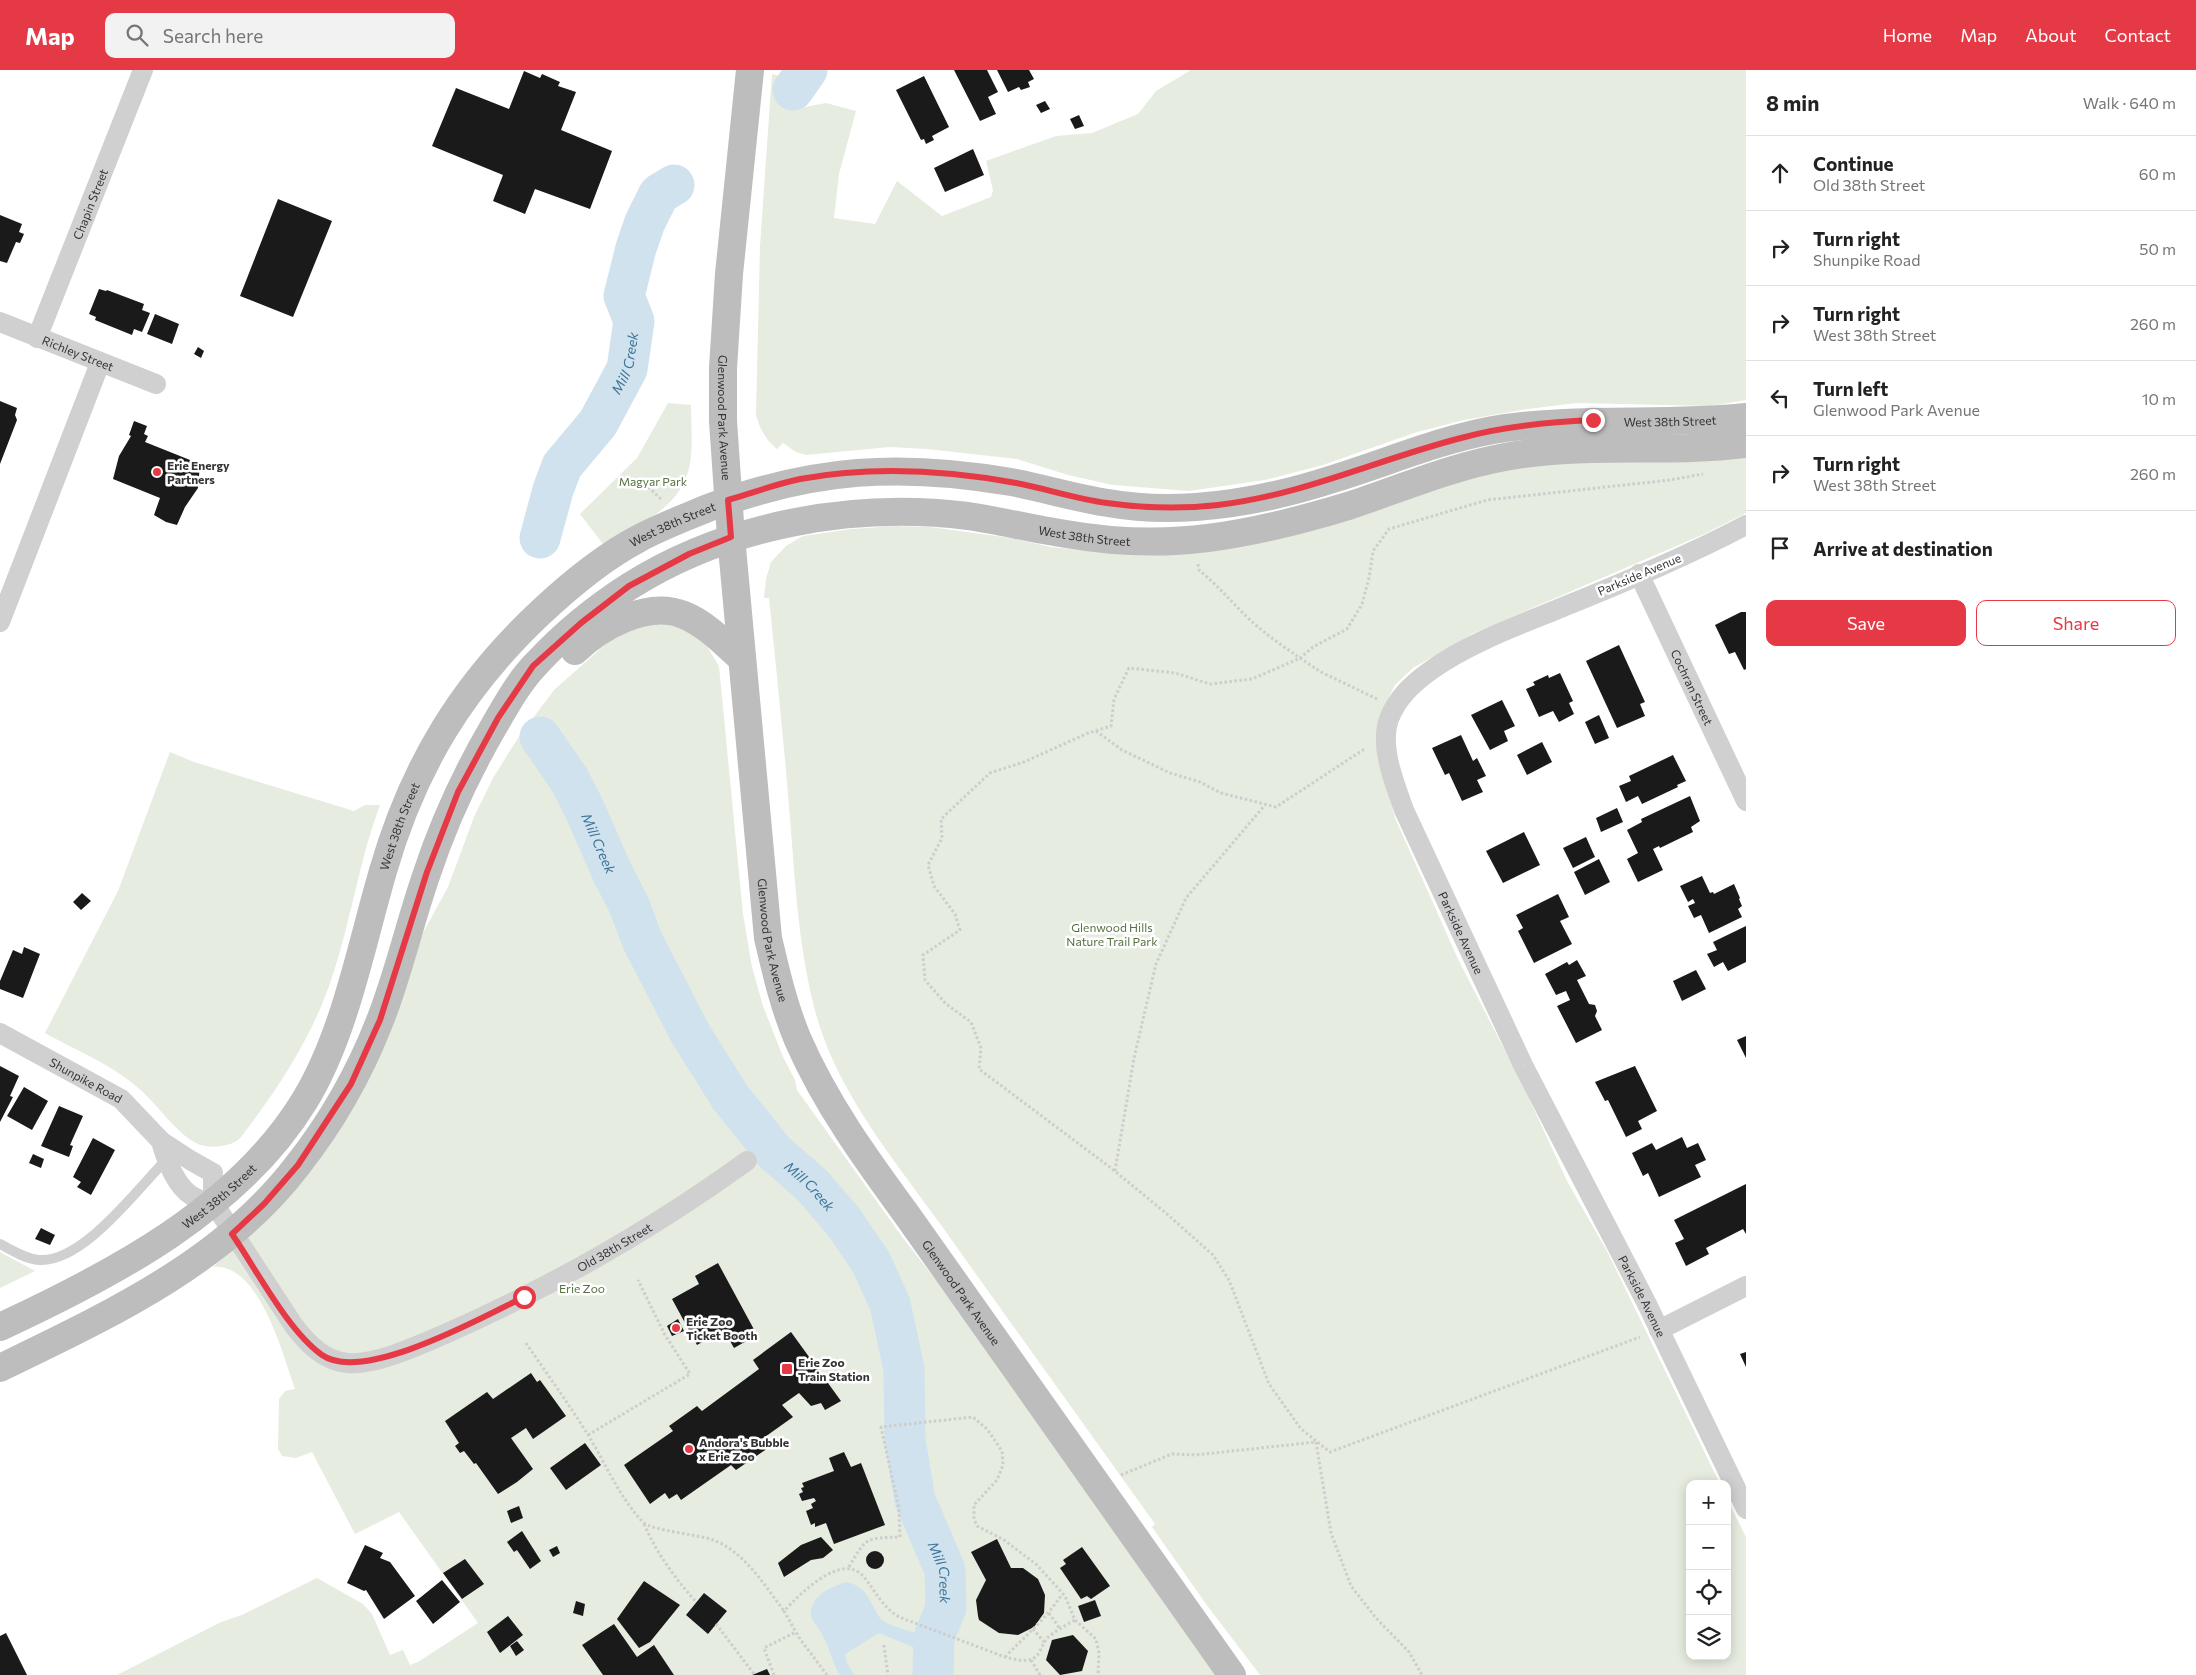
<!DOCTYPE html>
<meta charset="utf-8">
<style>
:root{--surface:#fff;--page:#f2f2f2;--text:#222;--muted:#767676;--line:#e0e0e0;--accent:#e63946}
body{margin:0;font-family:Commissioner,sans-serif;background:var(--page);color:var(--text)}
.controls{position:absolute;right:15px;bottom:15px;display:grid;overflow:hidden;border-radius:10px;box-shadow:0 2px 12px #0003}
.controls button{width:45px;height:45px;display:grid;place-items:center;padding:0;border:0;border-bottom:1px solid var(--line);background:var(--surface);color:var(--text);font:25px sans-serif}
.stop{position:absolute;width:15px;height:15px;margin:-11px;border:4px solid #e63946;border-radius:50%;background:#fff}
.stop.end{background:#e63946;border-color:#fff;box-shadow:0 1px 5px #0008}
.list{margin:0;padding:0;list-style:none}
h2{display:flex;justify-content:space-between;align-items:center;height:65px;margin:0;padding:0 20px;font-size:21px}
h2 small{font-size:16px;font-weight:400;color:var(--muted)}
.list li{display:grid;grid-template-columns:32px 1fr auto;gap:15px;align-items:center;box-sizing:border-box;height:75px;padding:0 20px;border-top:1px solid var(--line)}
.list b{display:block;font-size:19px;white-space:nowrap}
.list p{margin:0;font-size:16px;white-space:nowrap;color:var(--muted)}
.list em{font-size:16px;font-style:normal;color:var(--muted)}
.actions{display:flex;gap:10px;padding:15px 20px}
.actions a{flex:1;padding:11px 0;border:1px solid var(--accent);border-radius:10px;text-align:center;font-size:18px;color:var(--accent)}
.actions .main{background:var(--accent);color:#fff}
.icon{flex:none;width:28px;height:28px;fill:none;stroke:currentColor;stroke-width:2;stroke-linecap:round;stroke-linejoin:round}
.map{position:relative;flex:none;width:1746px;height:1605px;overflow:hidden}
header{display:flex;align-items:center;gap:30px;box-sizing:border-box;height:70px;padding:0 25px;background:var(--accent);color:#fff}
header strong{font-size:24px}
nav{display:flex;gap:28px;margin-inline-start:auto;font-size:18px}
.search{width:350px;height:45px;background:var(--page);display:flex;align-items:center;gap:12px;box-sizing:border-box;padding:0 18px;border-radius:10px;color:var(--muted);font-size:19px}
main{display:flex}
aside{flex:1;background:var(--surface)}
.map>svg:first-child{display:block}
.green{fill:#e6ecdf}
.water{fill:#cfe2ee}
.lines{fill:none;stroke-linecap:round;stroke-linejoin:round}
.river{stroke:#cfe2ee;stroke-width:41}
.building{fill:#1a1a1a}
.path{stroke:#cdcdcd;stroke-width:3;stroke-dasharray:2.5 2.5;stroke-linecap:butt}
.service{stroke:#d0d0d0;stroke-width:10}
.minor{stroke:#d0d0d0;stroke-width:20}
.secondary{stroke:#bdbdbd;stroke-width:28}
.route{stroke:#e63946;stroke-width:6}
.poi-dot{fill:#e63946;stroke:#fff;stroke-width:2}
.labels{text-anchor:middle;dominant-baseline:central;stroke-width:5;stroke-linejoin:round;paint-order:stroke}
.street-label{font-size:12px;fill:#333;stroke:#fff}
.poi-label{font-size:12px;font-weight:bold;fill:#333;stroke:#fff;text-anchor:start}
.park-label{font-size:12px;fill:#56703f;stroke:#fff}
.water-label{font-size:14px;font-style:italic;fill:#3f7597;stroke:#fff}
</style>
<header>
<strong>Map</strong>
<div class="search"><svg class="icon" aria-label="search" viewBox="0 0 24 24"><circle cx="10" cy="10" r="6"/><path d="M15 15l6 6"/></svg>Search here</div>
<nav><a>Home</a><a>Map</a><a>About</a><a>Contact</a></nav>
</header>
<main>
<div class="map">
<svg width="1746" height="1605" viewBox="0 0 1746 1605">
<rect width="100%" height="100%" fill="#fff"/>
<!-- green -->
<path class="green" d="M1191,0H1746V330L1710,336L1576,333L1528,339L1464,350L1417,362L1323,395L1265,410L1189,421L1113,415L1068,405L1017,389L927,379L890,377L806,385L796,382L783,373L777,379C765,369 760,359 756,345L760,176L772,4L785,7L805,37L826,33L856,41L839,104L834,148L875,154L897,111L942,146L991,127L993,120L986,91L1056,66L1092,63L1138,44L1156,21Z
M668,333L691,335C691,354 693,374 690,393C683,438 638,455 603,474L580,444L637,388Z
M1746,383V443L1702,465L1472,564L1413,598L1395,615L1382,641L1380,688L1395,748L1458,889L1526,1022L1567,1111L1608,1183L1720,1414H1690V1586H1727V1429L1746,1467V1605H1260L1206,1534L1152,1457L1155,1454C1084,1354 1012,1255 941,1155C895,1091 841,1027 818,951C800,889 796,825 791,761C785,683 777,606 769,528H764L766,509L771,492L786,476L803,466L852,459L895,456L930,457L1011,468L1051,477L1099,482L1500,396Z
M668,552L700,565L719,596L743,844L752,897L763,936L783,987L795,1010L797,1020L903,1168L956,1236L1219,1605H117L221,1552L242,1545L317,1508L363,1534L372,1544L390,1585L403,1580L410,1595L418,1592L478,1553L399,1442L355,1464L312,1382L296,1388L282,1386L278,1379L279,1329L285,1321L295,1319C283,1285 259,1192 213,1197L268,1146L347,1048L359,1028L375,996L418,872L448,817L474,747L493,708L518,668L554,620L607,573L628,559Z
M170,682L194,692L354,741L365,735H380C360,788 352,844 335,898C316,961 281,1015 241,1067C233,1077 210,1079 198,1074C177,1065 157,1033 137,1017C111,994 75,980 45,963L118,821Z
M0,1182L35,1201L0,1218Z"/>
<!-- water -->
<path class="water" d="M847,1512C869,1518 869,1532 880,1548C884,1554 909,1561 917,1563L918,1579L879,1563L845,1584L847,1593L854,1605H840C832,1593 830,1578 823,1566C820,1559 813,1553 811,1546C809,1526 832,1516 847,1512Z"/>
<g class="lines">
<!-- river -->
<g class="river">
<path d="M793,20L807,0"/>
<path id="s1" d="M540,468L553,420L562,396L598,353L627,299L634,251L624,226L636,178L645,152L659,124L674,115"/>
<path id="s2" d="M540,667L569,709L584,738L612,802L629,835L642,870L690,963L730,1027L775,1083L812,1115L843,1151L871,1192L890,1234L904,1299L905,1370L915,1430L945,1500L946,1538L934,1567L933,1605"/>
</g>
</g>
<!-- building -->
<path class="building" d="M954,0H987L998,22L988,27L996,44L980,51Z
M997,0H1029L1034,9L1028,12L1030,17L1021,20L1019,17L1008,22Z
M524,1L540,8L542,4L560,12L558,16L576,22L561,60L612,81L590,139L535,119L525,144L493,131L503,105L432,76L456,18L509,39Z
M924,6L949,57L932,66L934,70L926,74L924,69L921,70L896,20Z
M1045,31L1050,39L1041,43L1036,35Z
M1079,45L1084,56L1075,59L1070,49Z
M973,79L984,105L945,122L934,98Z
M278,129L332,151L293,247L240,226Z
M0,145L22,154L19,162L24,164L20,173L16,172L7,193L0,191Z
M99,219L106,221L107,220L144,234L142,240L150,243L142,262L134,259L132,265L95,250L96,247L89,244Z
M155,244L179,254L172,274L147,264Z
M198,277L204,281L201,288L194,284Z
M0,331L17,338L15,345L17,350L0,394Z
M134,351L147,356L144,364L148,366L145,372L200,394L198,418L185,437L177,455L166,452L154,445L160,428L113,409L119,386L131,366L129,365Z
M1741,542H1746V599L1744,600L1735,582L1729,584L1715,555Z
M1619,575L1645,632L1640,634L1645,646L1617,658L1586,591Z
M1560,603L1573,631L1569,633L1574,644L1559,652L1553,641L1539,647L1526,619L1535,615L1533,612L1548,605L1549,608Z
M1502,630L1515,656L1504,661L1508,671L1490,680L1471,645Z
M1599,645L1609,668L1595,674L1585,652Z
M1461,665L1473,691L1477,688L1486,706L1477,710L1483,722L1462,731L1449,703L1445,705L1432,678Z
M1542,672L1552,692L1527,705L1517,685Z
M1673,685L1686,711L1677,715L1678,717L1642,734L1638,726L1626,732L1619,716L1631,711L1629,706Z
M1690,726L1700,751L1691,757L1693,762L1660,778L1659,776L1653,779L1663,800L1638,812L1627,789L1638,783L1627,760L1642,752L1641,749Z
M1617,738L1623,752L1601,762L1596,748Z
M1524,762L1540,795L1503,813L1486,781Z
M1586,767L1595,787L1573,798L1563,778Z
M1599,789L1610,812L1585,825L1574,802Z
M1702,806L1710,823L1713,822L1714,824L1734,814L1740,828L1739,829L1742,836L1738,839L1742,847L1709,863L1701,845L1694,848L1688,836L1695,833L1693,829L1688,832L1680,816Z
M82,823L91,831L81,840L73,832Z
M1558,824L1569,847L1560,851L1572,874L1534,893L1518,861L1523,858L1516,845Z
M1746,856V892L1728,901L1723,892L1714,897L1707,884L1717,880L1713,872Z
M24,877L40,884L23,928L0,919V911L13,880L22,884Z
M1577,890L1586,906L1577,910L1589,934L1595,935L1597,941L1595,946L1602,960L1576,973L1557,936L1570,930L1566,921L1556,925L1545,904L1567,892L1569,895Z
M1696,900L1706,919L1682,931L1673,911Z
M1746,966V988L1737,970Z
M0,996L19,1006L10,1026L13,1027L0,1052Z
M1635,996L1657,1041L1638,1051L1642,1059L1626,1067L1608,1030L1605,1031L1595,1012Z
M24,1017L48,1031L32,1060L7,1046Z
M59,1036L83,1046L70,1075L73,1076L69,1087L41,1076Z
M1682,1067L1687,1078L1698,1073L1706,1090L1695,1095L1701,1107L1659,1127L1648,1103L1643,1106L1632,1083L1652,1073L1656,1080Z
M93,1068L115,1080L91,1125L77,1117L81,1112L73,1107Z
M33,1084L44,1089L41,1098L29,1093Z
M1746,1114V1164L1743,1159L1706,1178L1709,1184L1686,1196L1675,1173L1684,1169L1674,1150Z
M41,1158L55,1165L50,1175L35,1169Z
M718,1193L757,1265L734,1278L724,1260L697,1275L672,1229L699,1214L695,1206Z
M678,1249L684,1261L672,1266L667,1256Z
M791,1262L841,1331L825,1340L821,1333L811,1336L799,1323L782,1335L793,1347L762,1369L768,1378L736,1400L731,1395L681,1430L677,1424L669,1429L665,1423L650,1434L624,1395L673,1361L669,1356L697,1336L702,1341L759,1299L753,1290Z
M1746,1282V1297L1740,1284Z
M531,1303L537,1312L540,1310L566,1346L533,1369L526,1358L511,1368L533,1399L517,1412L498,1424L476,1393L474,1394L464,1381L460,1383L455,1376L459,1373L445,1351L487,1322L493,1329Z
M585,1373L601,1395L566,1420L550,1398Z
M844,1382L851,1397L861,1393L885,1455L834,1474L826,1453L815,1457V1453L811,1455L806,1441L813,1438L811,1434L816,1431L814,1428L802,1431L799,1424L803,1422L801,1418L804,1417L802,1413L834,1401L829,1388Z
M519,1436L523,1448L511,1453L507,1441Z
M522,1461L541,1491L530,1499L517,1480L514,1482L507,1472Z
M821,1467L833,1480L823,1488L811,1490L784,1507L778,1493L801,1475Z
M997,1469L1011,1498H1023L1038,1509L1045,1525L1044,1543L1034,1557L1018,1565L999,1563L979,1550L978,1546L976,1530L986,1510L971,1482Z
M365,1475L383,1483L380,1488L390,1492L415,1526L384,1549L366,1520L364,1521L347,1513Z
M557,1476L560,1483L553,1487L549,1480Z
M1082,1477L1110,1516L1091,1529L1087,1526L1081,1529L1060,1498L1066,1494L1063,1490Z
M866 1490a9 9 0 1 1 18 0a9 9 0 1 1-18 0Z
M465,1489L484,1514L462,1529L443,1503Z
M442,1510L460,1532L433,1554L416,1531Z
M644,1511L680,1535L650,1572L639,1578L617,1549Z
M704,1523L727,1541L708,1564L686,1545Z
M1095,1530L1101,1546L1084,1552L1078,1536Z
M576,1531L585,1534L583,1546L573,1543Z
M508,1546L523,1565L500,1583L487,1562Z
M614,1554L637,1587L654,1575L674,1605H603L582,1575Z
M6,1563L27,1605H0V1566Z
M1073,1565L1088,1581L1082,1601L1060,1605L1046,1590L1052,1570Z
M517,1571L524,1580L516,1586L510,1576Z
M767,1599L770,1605H752Z"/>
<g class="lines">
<!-- path -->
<path class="path" d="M641,410L662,430
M1198,494L1199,500C1216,514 1229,529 1244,544C1261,561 1281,575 1300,588L1313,577L1347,559L1362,534L1369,508L1373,481L1389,459L1487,430L1670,410L1703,404
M1377,629L1321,602L1300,588L1252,609L1210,614L1175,603L1129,598L1114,629L1111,656L1088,663L1024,692L990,703L941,749L942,768L928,795L934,816L955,844L960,860L923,885L925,910L946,934L971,952L981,978L979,999L1111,1098L1167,1144L1213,1185L1229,1210L1269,1314L1301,1359L1330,1382L1640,1267
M1096,661L1122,680L1170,703L1200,712L1221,723L1276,737L1366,678
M1115,1101L1134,988L1156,894L1186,828L1265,735
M526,1273C547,1304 569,1334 588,1365C606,1394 619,1427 643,1452C652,1461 697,1464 713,1470C744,1481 765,1516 784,1541
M588,1365L690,1304L665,1265L638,1210
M1121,1405L1172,1384L1195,1385L1316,1372L1331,1463L1351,1516L1376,1548L1409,1582L1422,1605
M644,1454C657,1484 675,1508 696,1532
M849,1497C866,1467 866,1468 900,1467L899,1439L881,1357L973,1347L987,1359L1002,1381L1003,1395L997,1410L974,1435V1449L977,1456L1004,1470L1036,1494L1065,1526L1075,1550L1096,1569L1099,1583L1098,1603L1100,1605
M1049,1543L1060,1559
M716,1554L754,1604
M1033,1559L1044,1572
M884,1575L888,1605
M1005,1587C1025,1566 1047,1548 1062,1524
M1031,1590L1040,1605
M774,1605L764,1578L796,1562
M827,1605L800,1569L784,1541C800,1524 841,1482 863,1506C875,1520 882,1537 899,1547L1005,1587C1018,1590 1033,1595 1040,1581C1043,1575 1045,1569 1051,1565C1058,1559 1067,1555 1075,1550"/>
<!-- service -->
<path class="service" d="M0,1174C12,1180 25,1189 39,1190C83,1193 137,1119 166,1090"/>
<!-- minor -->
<g class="minor">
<path id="s3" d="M0,252L156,314"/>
<path id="s4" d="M37,268L143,0"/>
<path id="s5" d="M1746,455C1686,487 1619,514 1556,540C1516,556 1465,575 1430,601C1412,614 1397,628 1389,649C1379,677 1395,714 1404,740L1523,995L1646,1232L1746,1439"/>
<path id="s6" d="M1639,504L1746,731"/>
<path d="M0,552L100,293"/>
<path id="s7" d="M0,963L121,1029L161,1071L190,1090L213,1103V1132L294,1256C308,1274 324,1291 348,1293C377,1295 419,1275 445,1264C551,1217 653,1159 747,1091"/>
<path d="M161,1071C166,1090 177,1121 198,1129C202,1131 208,1131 213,1132"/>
<path d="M1659,1260L1746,1216"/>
</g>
<!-- secondary -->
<g class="secondary">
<path id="s8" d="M750,0L729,204L723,298V351L731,467L768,868C776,902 784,937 798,970C826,1034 866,1089 907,1145L1232,1605"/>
<path d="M575,581C601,556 648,530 684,545C706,554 724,573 742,589"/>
<path id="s9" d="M0,1257C112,1205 239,1139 305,1030C345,964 361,876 383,801C413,697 462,616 541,542C571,514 602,488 638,469C660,457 684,448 708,438C813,398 901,393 1011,412C1043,418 1075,428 1108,433C1136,438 1167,439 1196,437C1243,434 1290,423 1336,408C1388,392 1439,370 1493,360C1577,346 1662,356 1746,347"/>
<path id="s10" d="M0,1298C107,1246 223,1193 297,1096C331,1053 359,1004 379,953C398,906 409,855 426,806C443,754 466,704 494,656C506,635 520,610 537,593C564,564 597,537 630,516C728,454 854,432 968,446C1001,451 1033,459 1066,464C1112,472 1161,474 1208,468C1255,462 1302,450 1348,436C1400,419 1450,397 1505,387C1585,372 1666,384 1746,374"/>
</g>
</g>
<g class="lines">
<!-- route -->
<path class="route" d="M524,1227C483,1247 363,1314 322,1285C288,1261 256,1199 232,1164L264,1134L298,1095L351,1014L380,950L427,802L458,722L498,648L533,596L581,553L629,516L689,484L731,467L728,430C752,423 776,414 800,409C872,396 945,400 1016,413C1047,419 1077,429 1107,433C1143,438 1182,439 1218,435C1303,425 1379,389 1461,368C1504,356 1548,352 1593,350"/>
</g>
<!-- markers -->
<g class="poi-dot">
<circle cx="157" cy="402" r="5"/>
<circle cx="676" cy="1258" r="5"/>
<rect x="781" y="1293" width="12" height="12" rx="2.5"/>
<circle cx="689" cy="1379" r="5"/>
</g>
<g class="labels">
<!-- street labels -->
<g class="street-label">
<text stroke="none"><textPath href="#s4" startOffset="144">Chapin Street</textPath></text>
<text stroke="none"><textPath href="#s3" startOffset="84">Richley Street</textPath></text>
<text stroke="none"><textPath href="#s8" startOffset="349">Glenwood Park Avenue</textPath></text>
<text stroke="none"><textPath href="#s9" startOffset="2115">West 38th Street</textPath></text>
<text stroke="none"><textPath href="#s9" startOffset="1095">West 38th Street</textPath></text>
<text stroke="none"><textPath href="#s10" startOffset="1515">West 38th Street</textPath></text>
<text transform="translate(1639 504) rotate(-23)">Parkside Avenue</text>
<text stroke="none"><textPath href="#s6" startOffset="125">Cochran Street</textPath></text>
<text stroke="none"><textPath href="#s9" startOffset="676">West 38th Street</textPath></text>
<text stroke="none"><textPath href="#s5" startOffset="642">Parkside Avenue</textPath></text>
<text stroke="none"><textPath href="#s8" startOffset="874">Glenwood Park Avenue</textPath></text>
<text stroke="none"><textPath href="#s7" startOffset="98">Shunpike Road</textPath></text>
<text stroke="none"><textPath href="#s9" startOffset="256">West 38th Street</textPath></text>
<text stroke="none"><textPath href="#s7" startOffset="794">Old 38th Street</textPath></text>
<text stroke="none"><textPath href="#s8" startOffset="1279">Glenwood Park Avenue</textPath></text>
<text stroke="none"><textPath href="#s5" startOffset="1048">Parkside Avenue</textPath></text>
</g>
<!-- poi labels -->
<g class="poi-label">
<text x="167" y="395">Erie Energy<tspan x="167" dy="14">Partners</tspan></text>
<text x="686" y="1251">Erie Zoo<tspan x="686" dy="14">Ticket Booth</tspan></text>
<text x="798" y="1292">Erie Zoo<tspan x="798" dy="14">Train Station</tspan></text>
<text x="699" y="1372">Andora's Bubble<tspan x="699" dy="14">x Erie Zoo</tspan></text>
</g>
<!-- park labels -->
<g class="park-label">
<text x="653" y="411">Magyar Park</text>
<text x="1112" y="857">Glenwood Hills<tspan x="1112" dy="14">Nature Trail Park</tspan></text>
<text x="582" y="1218">Erie Zoo</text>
</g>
<!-- water labels -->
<g class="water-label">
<text stroke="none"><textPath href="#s1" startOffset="198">Mill Creek</textPath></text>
<text stroke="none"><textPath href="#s2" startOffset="122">Mill Creek</textPath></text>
<text stroke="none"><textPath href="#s2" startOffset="528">Mill Creek</textPath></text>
<text stroke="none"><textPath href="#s2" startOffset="948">Mill Creek</textPath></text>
</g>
</g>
</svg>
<div class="controls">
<button>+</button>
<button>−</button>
<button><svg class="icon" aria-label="locate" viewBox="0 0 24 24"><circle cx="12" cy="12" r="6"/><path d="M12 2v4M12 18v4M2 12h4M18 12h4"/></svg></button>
<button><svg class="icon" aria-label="layers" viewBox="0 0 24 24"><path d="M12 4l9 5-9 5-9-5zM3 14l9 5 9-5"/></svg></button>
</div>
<div class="stop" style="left:524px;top:1227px"></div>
<div class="stop end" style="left:1593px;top:350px"></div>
</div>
<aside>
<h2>8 min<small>Walk · 640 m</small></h2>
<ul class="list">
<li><svg class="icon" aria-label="ahead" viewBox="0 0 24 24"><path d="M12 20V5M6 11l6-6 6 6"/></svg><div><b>Continue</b><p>Old 38th Street</p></div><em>60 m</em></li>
<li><svg class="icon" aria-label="right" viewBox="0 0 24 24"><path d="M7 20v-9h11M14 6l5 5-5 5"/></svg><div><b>Turn right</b><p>Shunpike Road</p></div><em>50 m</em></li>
<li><svg class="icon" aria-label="right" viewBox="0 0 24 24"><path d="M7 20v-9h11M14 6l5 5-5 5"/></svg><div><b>Turn right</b><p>West 38th Street</p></div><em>260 m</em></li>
<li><svg class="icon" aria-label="left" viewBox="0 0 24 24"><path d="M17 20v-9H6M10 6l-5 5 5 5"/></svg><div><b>Turn left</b><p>Glenwood Park Avenue</p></div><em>10 m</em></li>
<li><svg class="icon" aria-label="right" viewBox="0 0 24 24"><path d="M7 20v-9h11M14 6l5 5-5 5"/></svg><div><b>Turn right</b><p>West 38th Street</p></div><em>260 m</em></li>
<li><svg class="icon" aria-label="arrive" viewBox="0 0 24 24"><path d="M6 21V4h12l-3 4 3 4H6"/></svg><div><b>Arrive at destination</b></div></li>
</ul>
<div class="actions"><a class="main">Save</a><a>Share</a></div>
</aside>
</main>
